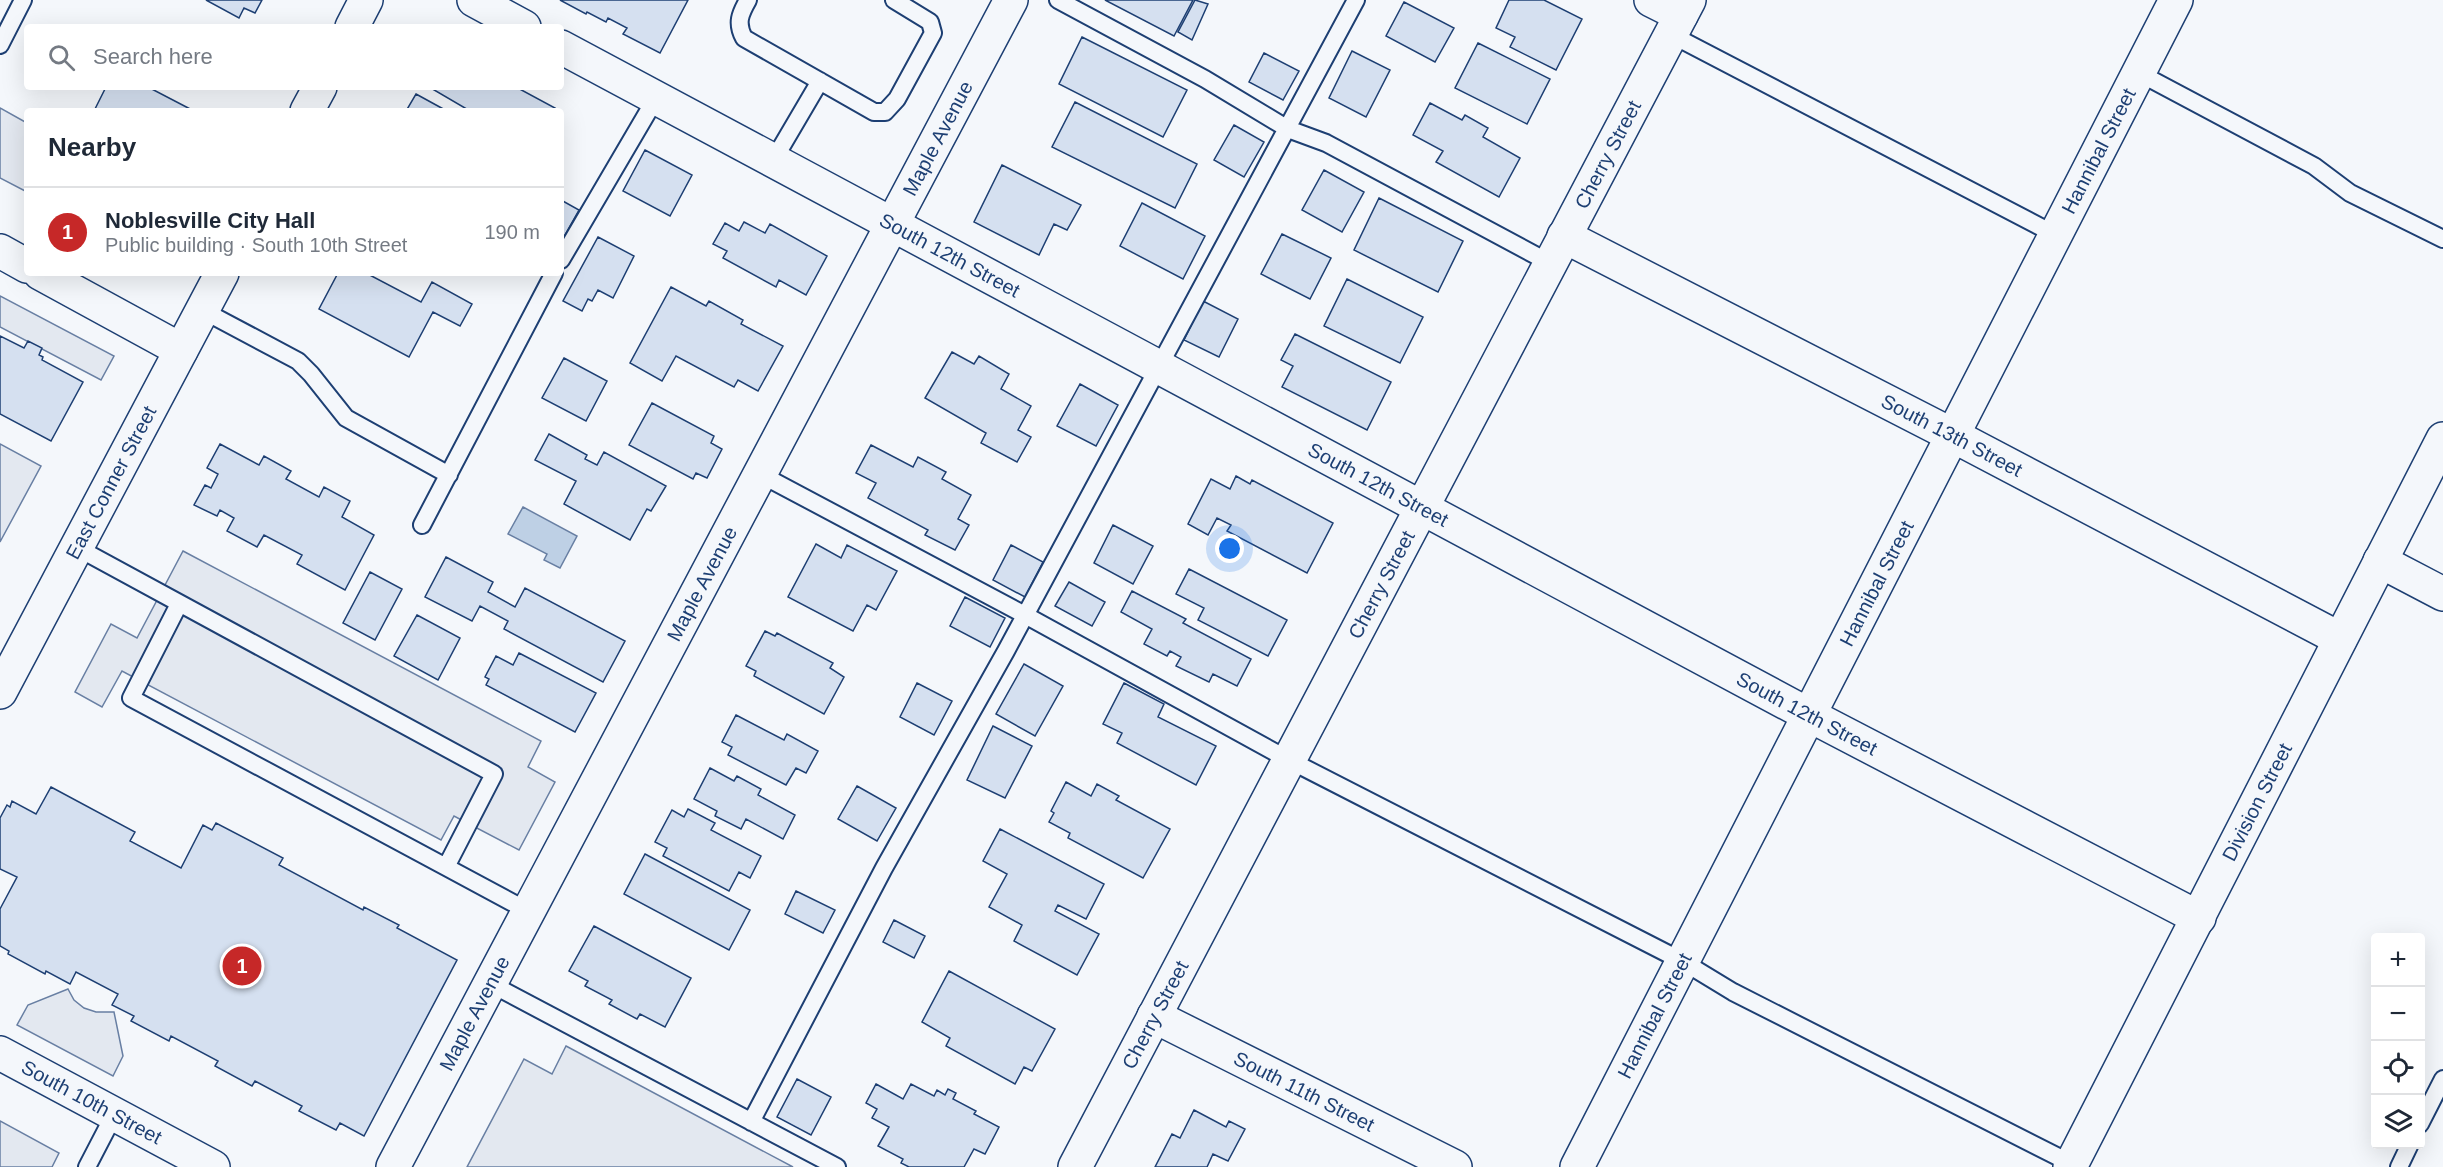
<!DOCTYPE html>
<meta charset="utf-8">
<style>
:root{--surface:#fff;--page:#f6f6f7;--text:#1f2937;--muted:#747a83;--line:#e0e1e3;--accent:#c62828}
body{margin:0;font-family:Arial,sans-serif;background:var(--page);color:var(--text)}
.controls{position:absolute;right:18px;bottom:18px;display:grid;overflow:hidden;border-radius:6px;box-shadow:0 6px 24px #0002}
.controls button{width:54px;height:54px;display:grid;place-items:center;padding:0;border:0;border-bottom:2px solid var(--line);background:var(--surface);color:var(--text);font:30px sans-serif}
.you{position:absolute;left:1230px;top:549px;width:21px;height:21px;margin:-15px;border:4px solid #fff;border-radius:50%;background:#1a73e8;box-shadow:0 0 0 9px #1a73e833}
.badge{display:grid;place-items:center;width:39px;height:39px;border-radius:50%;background:var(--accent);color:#fff;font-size:20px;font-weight:700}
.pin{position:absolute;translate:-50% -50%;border:3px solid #fff;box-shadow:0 2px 6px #0006}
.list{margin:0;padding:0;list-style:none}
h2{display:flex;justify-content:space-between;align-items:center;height:78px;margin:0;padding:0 24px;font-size:26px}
h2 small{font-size:20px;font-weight:400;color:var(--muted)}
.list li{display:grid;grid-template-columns:39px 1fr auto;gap:18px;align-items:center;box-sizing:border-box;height:90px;padding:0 24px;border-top:2px solid var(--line)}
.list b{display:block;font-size:22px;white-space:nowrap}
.list p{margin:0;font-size:20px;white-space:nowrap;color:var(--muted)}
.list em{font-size:20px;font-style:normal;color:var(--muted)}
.icon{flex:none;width:33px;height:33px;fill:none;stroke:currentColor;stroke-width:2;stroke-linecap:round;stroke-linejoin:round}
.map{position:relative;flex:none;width:2443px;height:1167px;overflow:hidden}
.search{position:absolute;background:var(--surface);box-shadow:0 6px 24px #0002;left:24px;top:24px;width:540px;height:66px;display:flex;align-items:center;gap:15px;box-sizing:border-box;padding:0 21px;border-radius:6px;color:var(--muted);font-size:22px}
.panel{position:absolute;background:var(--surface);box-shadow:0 6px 24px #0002;left:24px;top:108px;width:540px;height:168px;border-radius:6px}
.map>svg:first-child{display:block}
.parking{fill:#e3e8f0;stroke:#687fa3;stroke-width:1.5}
.water{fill:#bed0e5;stroke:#687fa3;stroke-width:1.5}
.building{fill:#d5e0f0;stroke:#1d3f73;stroke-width:1.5}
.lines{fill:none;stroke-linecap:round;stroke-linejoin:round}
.lane-casing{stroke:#1d3f73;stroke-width:20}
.street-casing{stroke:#1d3f73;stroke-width:36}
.secondary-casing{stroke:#1d3f73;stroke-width:36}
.primary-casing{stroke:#1d3f73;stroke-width:36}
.lane{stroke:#f4f7fb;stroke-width:16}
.street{stroke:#f4f7fb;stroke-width:33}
.secondary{stroke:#f4f7fb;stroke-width:33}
.primary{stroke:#f4f7fb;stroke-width:33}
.labels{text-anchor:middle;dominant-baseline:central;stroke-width:4.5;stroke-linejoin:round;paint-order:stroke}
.street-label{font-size:20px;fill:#1d3f73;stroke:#f4f7fb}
</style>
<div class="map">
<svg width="2443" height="1167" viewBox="0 0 2443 1167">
<rect width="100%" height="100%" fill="#f4f7fb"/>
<!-- parking -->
<path class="parking" d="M0,108L27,123V192L0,178Z
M0,296L114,356L101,380L0,327Z
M0,444L41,466L0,542Z
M183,551L541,741L528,767L555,782L519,850L454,816L441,840L122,671L102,707L75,692L111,624L137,638Z
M68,989L74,1000L84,1008L96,1012H114L123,1056L113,1076L17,1025L28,1005Z
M566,1046L793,1167H467L524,1059L552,1074Z
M0,1121L59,1153L52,1167H0Z"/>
<!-- water -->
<path class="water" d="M523,507L577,536L560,568L544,560L547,554L508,534Z"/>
<!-- building -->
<path class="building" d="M206,0H262L255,13L244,8L239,18Z
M560,0H688L660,53L623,34L627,28L608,18L606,22L587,12L586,14Z
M1105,0H1193L1174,36Z
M1195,0L1208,4L1192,40L1178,32Z
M1509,0H1544L1582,19L1556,70L1510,47L1515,37L1496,28Z
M1404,2L1454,28L1435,62L1386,36Z
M1082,37L1187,90L1163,137L1059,84Z
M1478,43L1550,79L1527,124L1455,88Z
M1352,51L1390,70L1366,117L1329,98Z
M1264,53L1299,71L1283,100L1249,82Z
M106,87H148L194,111H94Z
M429,87H516L555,108L553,111H470Z
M416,94L447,111H406Z
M1075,102L1197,164L1175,208L1052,147Z
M1430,103L1462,120L1465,115L1488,128L1483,137L1520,158L1499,197L1436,162L1443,151L1413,135Z
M1234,125L1264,142L1244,177L1214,160Z
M645,150L692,175L670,216L623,191Z
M1002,165L1081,205L1067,230L1054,224L1039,255L974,222Z
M1324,170L1364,192L1342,232L1302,210Z
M1379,198L1463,241L1438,292L1354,250Z
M561,200L579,210L561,242Z
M1142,203L1205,236L1183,279L1120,246Z
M744,222L765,233L770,224L827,256L806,295L779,280L776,287L723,258L727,251L713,244L725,223L739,231Z
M1282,234L1331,258L1310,299L1261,274Z
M598,237L634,256L613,298L598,290L592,301L588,299L582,311L563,301Z
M338,273H366L421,302L432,282L472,304L460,326L433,312L409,357L319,309Z
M1347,279L1423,317L1400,363L1324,326Z
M671,287L706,306L709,301L743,320L741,324L783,346L758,391L738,380L734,387L676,356L662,381L630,363Z
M1203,301L1238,319L1219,357L1184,340Z
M1295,334L1391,382L1367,430L1282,387L1293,366L1281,360Z
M0,336L24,348L28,341L42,348L39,355L43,357L42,360L83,382L51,441L0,414Z
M952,352L974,364L979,356L1009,374L1001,389L1031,406L1018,430L1031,437L1017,462L981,443L986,433L925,398Z
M564,358L607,381L586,421L542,398Z
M1080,384L1118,405L1096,446L1057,426Z
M652,403L714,436L711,443L722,449L707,478L696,473L693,479L629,445Z
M549,434L587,455L585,459L597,465L604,452L666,486L651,511L647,509L630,540L564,504L576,481L535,460Z
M220,444L259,465L264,456L291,471L286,479L319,497L324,487L350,501L342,517L374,535L345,590L297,564L302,555L264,535L257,547L227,531L234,518L220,510L217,516L194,505L205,485L211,488L218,474L207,468Z
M871,445L913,467L918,457L946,472L942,479L971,495L958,519L969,525L955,550L925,535L928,530L868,498L876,483L856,473Z
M1236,476L1250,484L1252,480L1333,523L1307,573L1227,531L1231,525L1217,518L1208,535L1188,524L1211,479L1230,489Z
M1113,525L1153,546L1133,584L1094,563Z
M816,544L841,558L847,545L897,571L876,610L867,605L853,631L788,597Z
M1011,545L1043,562L1025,597L993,580Z
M446,557L493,582L488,592L515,607L525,588L625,641L603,682L504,629L508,621L480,606L472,621L425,597Z
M1189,569L1287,620L1268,656L1198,620L1204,608L1176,594Z
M370,572L402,589L375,640L343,623Z
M1069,582L1105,602L1092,626L1055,606Z
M1132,591L1186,619L1183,623L1251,659L1237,686L1213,674L1209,682L1176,666L1181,657L1170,651L1167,656L1144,644L1152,629L1121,612Z
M965,597L1005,618L990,647L950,626Z
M417,615L460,638L438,680L394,656Z
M765,631L775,636L777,633L833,663L830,668L844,677L824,714L754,676L756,671L746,666Z
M519,653L596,693L575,732L486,685L489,679L485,677L496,656L513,665Z
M1024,664L1063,686L1035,736L996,714Z
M917,683L952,701L934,735L900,717Z
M1124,683L1164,704L1158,717L1216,746L1196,785L1117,743L1122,733L1103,724Z
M736,715L784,740L787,734L818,751L806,773L796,768L786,785L728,755L732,747L722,742Z
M993,726L1032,746L1005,798L967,780Z
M710,768L734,781L737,776L761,789L758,795L795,815L783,839L746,819L741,829L715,816L717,811L694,799Z
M1066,782L1091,796L1097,784L1119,796L1116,800L1170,829L1143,878L1068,838L1070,833L1049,822L1054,813L1051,811Z
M857,786L896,808L877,841L838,819Z
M51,787L135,832L130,841L181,868L203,825L212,830L216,823L283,858L279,865L363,910L364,907L399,925L397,928L457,960L364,1136L340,1123L336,1130L299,1111L302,1106L255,1081L252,1086L215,1066L218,1061L171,1036L169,1041L131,1021L134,1016L112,1005L118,994L76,972L70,984L46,971L45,974L8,954L9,951L0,946V909L17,877L0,869V818L7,805L10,807L12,801L36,814Z
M688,809L715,823L711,830L761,856L750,878L739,872L729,891L663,856L667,848L655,842L672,810L684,817Z
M1000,829L1104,884L1086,919L1058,905L1055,911L1099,934L1077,975L1014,941L1022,925L989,907L1007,874L983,861Z
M645,854L750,910L729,950L624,894Z
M796,891L835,910L823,933L785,914Z
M894,920L925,936L914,958L883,942Z
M594,926L691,978L665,1027L640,1014L637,1019L609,1004L612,1000L585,986L588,981L569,971Z
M949,971L1055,1029L1032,1071L1024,1067L1015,1084L946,1046L950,1038L922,1022Z
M797,1079L831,1097L811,1135L777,1117Z
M876,1084L903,1099L911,1084L934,1096L937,1090L945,1095L948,1089L956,1093L953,1099L976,1111L974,1114L999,1127L985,1154L974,1149L964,1167H909L901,1163L903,1159L878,1146L889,1127L872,1118L877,1109L866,1103Z
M1194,1110L1226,1127L1229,1121L1245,1129L1228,1161L1213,1154L1207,1167H1155L1172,1134L1180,1138Z"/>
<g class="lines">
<!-- lane casing -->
<g class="lane-casing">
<path id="lane" d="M748,0C740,14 736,23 744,38L874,112H885L897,99L933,33L930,22L894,0
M1058,0L1205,79L1288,129L1326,143L1550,263
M1670,34L2056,235
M0,45L23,0
M2139,73L2314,166L2350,193L2443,239
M773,161L820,81
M561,260L656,98
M202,310L298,361L311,374L346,418L449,475
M760,474L1025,615L1289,760L1682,961L1733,992L2076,1166
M422,525L554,273
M76,547L494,774L446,867L528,911
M179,604L131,698L446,867
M491,984L837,1167
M751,1122L884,868L1006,651L1356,0
M2420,1124L2443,1079
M87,1167L114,1115
M2399,1167L2410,1144"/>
</g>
<!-- street casing -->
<g class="street-casing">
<g id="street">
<path d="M474,0L524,27"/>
<path d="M1651,0L1681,15"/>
<path id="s1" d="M561,47L1809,715L2199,918"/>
<path id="s2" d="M1564,236L1952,435L2340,639"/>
<path d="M0,251L27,266"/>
<path d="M40,273L181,350"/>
<path d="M2380,561L2443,594"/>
<path id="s3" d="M1154,1016L1455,1167"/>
<path id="s4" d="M393,1167L1011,0"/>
<path id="s5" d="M1075,1167L1689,0"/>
<path id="s6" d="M1577,1167L2176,0"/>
<path id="s7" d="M2070,1167L2443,439"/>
</g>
</g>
<!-- secondary casing -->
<g class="secondary-casing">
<g id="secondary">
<path id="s8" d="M0,1053L213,1167"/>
</g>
</g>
<!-- primary casing -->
<g class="primary-casing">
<g id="primary">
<path d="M352,27L366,0"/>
<path d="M307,111L320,87"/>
<path id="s9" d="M0,692L222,273"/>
</g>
</g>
<!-- lane -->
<use href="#lane" class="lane"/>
<!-- street -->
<use href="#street" class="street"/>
<!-- secondary -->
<use href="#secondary" class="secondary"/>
<!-- primary -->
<use href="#primary" class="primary"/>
</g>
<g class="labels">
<!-- street labels -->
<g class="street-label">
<text stroke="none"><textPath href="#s4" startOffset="1164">Maple Avenue</textPath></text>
<text stroke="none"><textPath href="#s6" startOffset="1142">Hannibal Street</textPath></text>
<text stroke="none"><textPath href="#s5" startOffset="1144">Cherry Street</textPath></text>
<text stroke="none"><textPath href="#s1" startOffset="441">South 12th Street</textPath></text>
<text stroke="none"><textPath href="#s2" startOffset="436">South 13th Street</textPath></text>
<text stroke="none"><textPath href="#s9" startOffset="237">East Conner Street</textPath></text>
<text stroke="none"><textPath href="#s1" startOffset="927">South 12th Street</textPath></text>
<text stroke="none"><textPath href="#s6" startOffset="656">Hannibal Street</textPath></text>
<text stroke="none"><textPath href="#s4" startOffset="660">Maple Avenue</textPath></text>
<text stroke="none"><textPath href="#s5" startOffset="658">Cherry Street</textPath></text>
<text stroke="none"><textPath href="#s1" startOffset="1413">South 12th Street</textPath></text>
<text stroke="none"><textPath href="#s7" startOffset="410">Division Street</textPath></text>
<text stroke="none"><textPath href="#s4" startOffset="174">Maple Avenue</textPath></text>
<text stroke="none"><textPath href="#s5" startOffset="172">Cherry Street</textPath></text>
<text stroke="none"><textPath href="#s6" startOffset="170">Hannibal Street</textPath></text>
<text stroke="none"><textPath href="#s3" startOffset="168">South 11th Street</textPath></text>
<text stroke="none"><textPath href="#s8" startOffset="104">South 10th Street</textPath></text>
</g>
</g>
</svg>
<div class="controls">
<button>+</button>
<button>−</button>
<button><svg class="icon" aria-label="locate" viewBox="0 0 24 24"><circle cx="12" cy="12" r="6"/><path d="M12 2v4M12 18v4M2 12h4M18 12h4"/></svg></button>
<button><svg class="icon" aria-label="layers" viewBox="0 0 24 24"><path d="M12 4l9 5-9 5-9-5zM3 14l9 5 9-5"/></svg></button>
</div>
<div class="you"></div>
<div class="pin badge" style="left:242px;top:966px">1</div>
<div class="search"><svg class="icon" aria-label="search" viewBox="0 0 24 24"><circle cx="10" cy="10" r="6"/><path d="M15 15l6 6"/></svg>Search here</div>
<section class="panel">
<h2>Nearby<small></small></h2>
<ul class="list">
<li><span class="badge">1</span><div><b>Noblesville City Hall</b><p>Public building · South 10th Street</p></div><em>190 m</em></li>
</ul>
</section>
</div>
